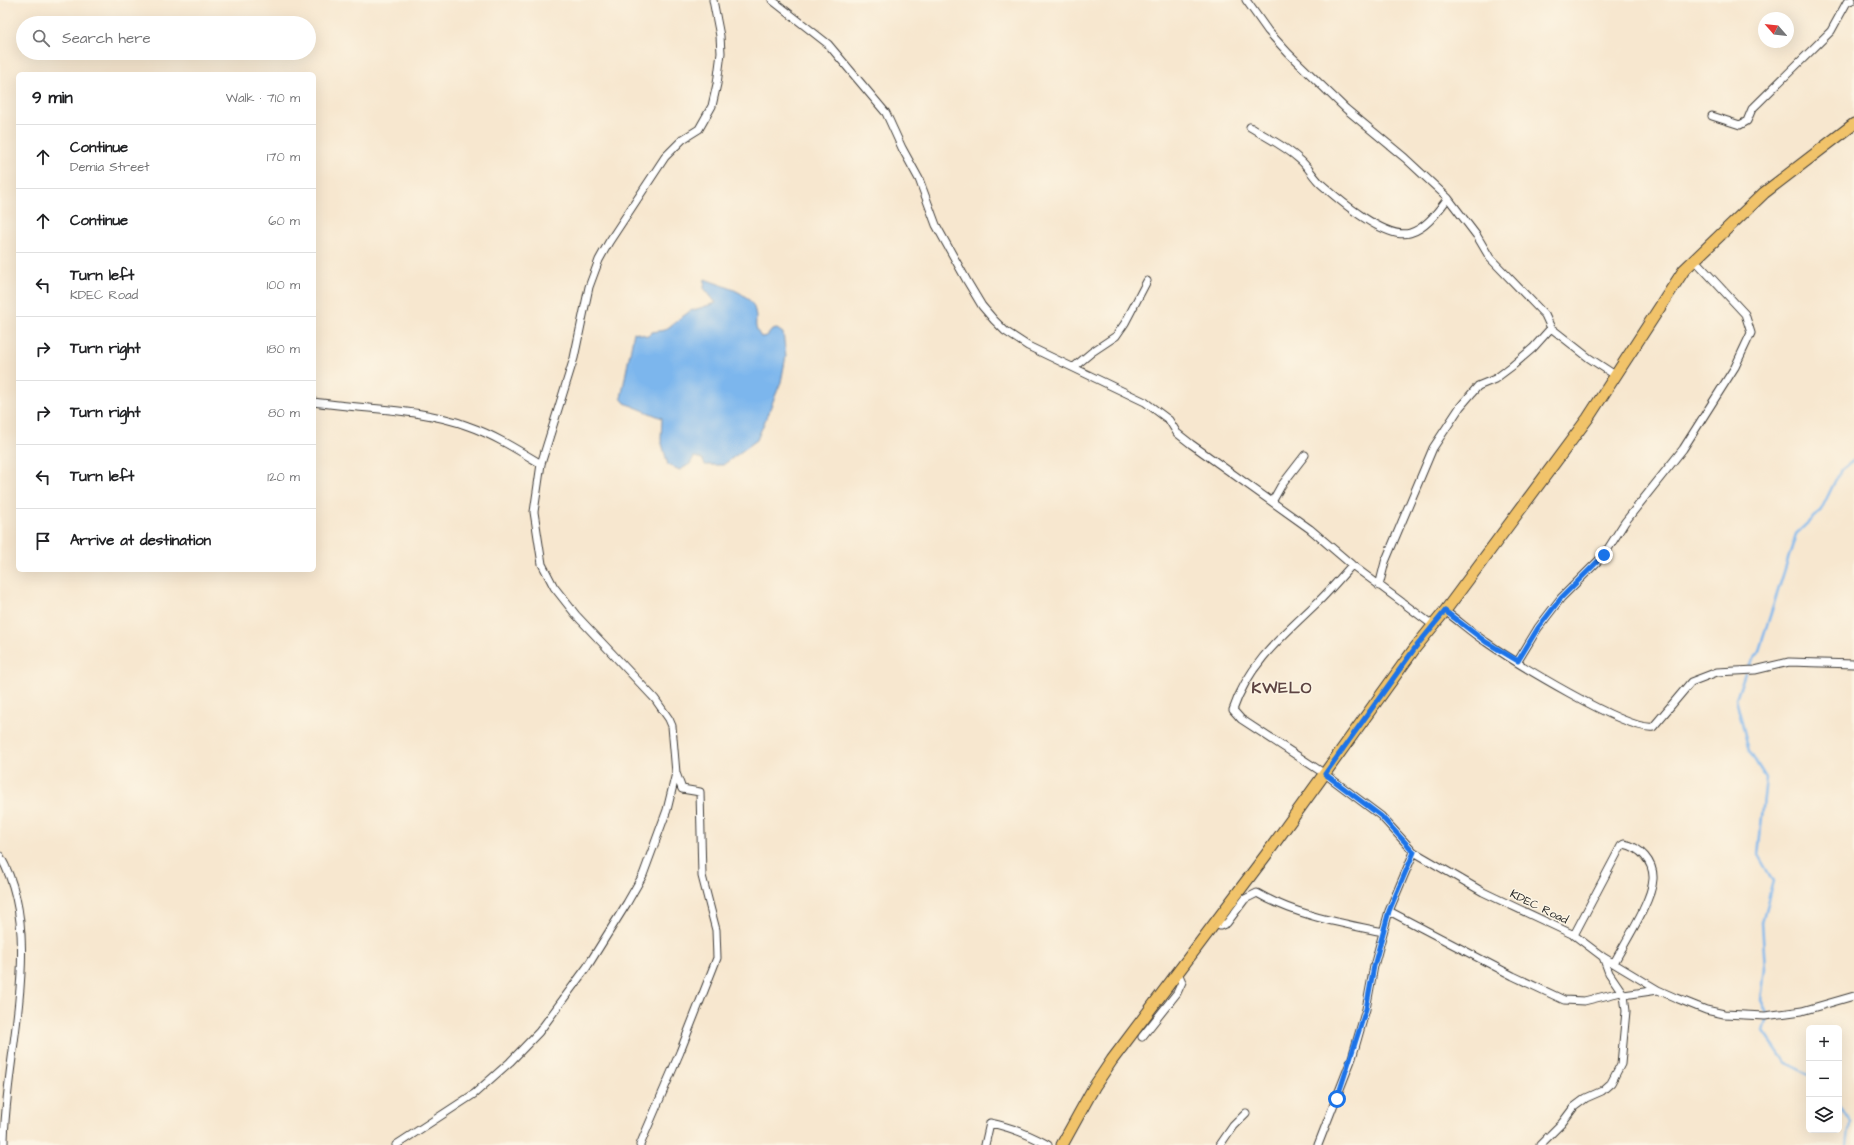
<!DOCTYPE html>
<meta charset="utf-8">
<style>
:root{--surface:#fff;--page:#f2f2f2;--text:#202124;--muted:#757577;--line:#e0e0e0}
body{margin:0;font-family:"Architects Daughter",sans-serif;background:var(--page);color:var(--text)}
.controls{position:absolute;right:12px;bottom:12px;display:grid;overflow:hidden;border-radius:6px;box-shadow:0 4px 16px #0002}
.controls button{width:36px;height:36px;display:grid;place-items:center;padding:0;border:0;border-bottom:1px solid var(--line);background:var(--surface);color:var(--text);font:20px sans-serif}
.compass{position:absolute;left:1758px;top:12px;width:36px;height:36px;border-radius:50%;background:var(--surface);box-shadow:0 4px 16px #0002;rotate:298deg}
.stop{position:absolute;width:12px;height:12px;margin:-9px;border:3px solid #1a73e8;border-radius:50%;background:#fff}
.stop.end{background:#1a73e8;border-color:#fff;box-shadow:0 1px 4px #0008}
.list{margin:0;padding:0;list-style:none}
h2{display:flex;justify-content:space-between;align-items:center;height:52px;margin:0;padding:0 16px;font-size:17px}
h2 small{font-size:13px;font-weight:400;color:var(--muted)}
.list li{display:grid;grid-template-columns:26px 1fr auto;gap:12px;align-items:center;box-sizing:border-box;height:64px;padding:0 16px;border-top:1px solid var(--line)}
.list b{display:block;font-size:15px;white-space:nowrap}
.list p{margin:0;font-size:13px;white-space:nowrap;color:var(--muted)}
.list em{font-size:13px;font-style:normal;color:var(--muted)}
.icon{flex:none;width:22px;height:22px;fill:none;stroke:currentColor;stroke-width:2;stroke-linecap:round;stroke-linejoin:round}
.map{position:relative;flex:none;width:1854px;height:1145px;overflow:hidden}
.search{position:absolute;background:var(--surface);box-shadow:0 4px 16px #0002;left:16px;top:16px;width:300px;height:44px;display:flex;align-items:center;gap:10px;box-sizing:border-box;padding:0 14px;border-radius:22px;color:var(--muted);font-size:15px}
.panel{position:absolute;background:var(--surface);box-shadow:0 4px 16px #0002;left:16px;top:72px;width:300px;height:500px;border-radius:6px}
.map>svg:first-child{display:block}
.water{fill:#7cb6ed;stroke:#4c6984}
.lines{fill:none;stroke-linecap:round;stroke-linejoin:round}
.stream{stroke:#7cb6ed;stroke-width:2.5}
.street-casing{stroke:#3d3a37;stroke-width:9}
.primary-casing{stroke:#3d3a37;stroke-width:13}
.street{stroke:#fff;stroke-width:7}
.primary{stroke:#f1c36a;stroke-width:11}
.route{stroke:#1a73e8;stroke-width:5}
.labels{text-anchor:middle;dominant-baseline:central;stroke-width:3;stroke-linejoin:round;paint-order:stroke}
.street-label{font-size:12px;fill:#1c1c1c;stroke:#fcf5e5}
.district-label{font-size:16px;font-weight:bold;letter-spacing:1px;fill:#5d4442;stroke:#fcf5e5}
</style>
<div class="map">
<svg width="1854" height="1145" viewBox="0 0 1854 1145">
<rect width="100%" height="100%" fill="#fcf5e5"/>
<filter id="ink" filterUnits="userSpaceOnUse"><feTurbulence type="fractalNoise" baseFrequency=".025" numOctaves="2"/><feDisplacementMap in="SourceGraphic" scale="8" xChannelSelector="R" yChannelSelector="G"/><feConvolveMatrix kernelMatrix="1 2 1 2 8 2 1 2 1" color-interpolation-filters="sRGB"/></filter>
<filter id="wash" filterUnits="userSpaceOnUse"><feTurbulence type="fractalNoise" baseFrequency=".012" numOctaves="4" result="noise"/><feDisplacementMap in="SourceGraphic" scale="16" xChannelSelector="R" yChannelSelector="G"/><feGaussianBlur stdDeviation="0.9" result="paint"/><feColorMatrix in="noise" values="0 0 0 0 0 0 0 0 0 0 0 0 0 0 0 0 0 1.4 0 .05"/><feComposite in="paint" operator="in"/></filter>
<g filter="url(#wash)">
<rect width="100%" height="100%" fill="#f7e7cf"/>
<!-- water -->
<path class="water" d="M705,279C721,286 751,291 755,311C758,323 752,325 761,337L767,336L772,330L777,329L783,333L786,356L781,382L757,440L723,465H705L702,459L694,457L690,464L680,470L668,465L661,440L662,418L625,403L621,398L634,332L648,336L652,332L665,330L690,311L716,303L704,288Z"/>
<g class="lines">
<!-- stream -->
<path class="stream" d="M1747,668L1758,654L1796,534L1821,510L1840,471L1854,460
M1745,673L1736,699L1749,751L1766,778L1758,855L1773,881L1762,922L1765,969L1761,1000L1768,1016L1764,1032L1785,1062L1809,1074
M1839,1104L1850,1122L1847,1145"/>
</g>
</g>
<g filter="url(#ink)">
<g class="lines">
<!-- street casing -->
<g class="street-casing">
<path id="street" d="M772,0L828,44L886,113L902,148L919,179L936,225L967,281L982,306L994,320L1005,331L1028,346L1145,402L1169,420L1177,433L1191,444L1310,529L1352,565L1434,626
M1246,0L1268,31L1289,54L1346,109L1405,158L1448,198L1477,236L1490,258L1545,315L1551,328L1589,358L1615,375
M1712,116L1740,125L1747,121L1752,109L1831,31L1847,2L1852,0
M1250,127C1266,137 1285,146 1299,159C1308,166 1313,177 1321,184C1339,200 1386,240 1410,233C1427,228 1438,211 1448,198
M1074,367L1092,352L1116,336L1125,323L1147,281
M314,402C365,410 420,408 468,426C494,435 518,450 541,464
M1272,502L1281,486L1305,455
M1352,565C1342,576 1332,588 1321,599C1286,633 1249,662 1233,710L1241,719L1325,774L1381,816L1414,852L1483,892L1574,935L1603,957L1658,990L1676,998L1706,1010L1724,1014L1765,1016L1802,1011L1854,996
M1379,586L1385,562L1433,448L1460,407L1478,386L1495,379L1511,367L1533,348L1551,328
M1445,611C1459,621 1472,633 1486,642C1513,661 1626,731 1653,727L1691,682L1717,672L1755,670L1789,662L1854,664
M1518,661L1538,628L1561,598L1604,555L1625,522L1683,449L1735,367L1751,333L1745,314L1694,259
M0,856C46,934 4,1058 4,1145
M1389,911L1513,976L1564,1000L1584,1001L1621,992
M1215,924L1220,926L1227,923L1245,899L1257,893C1295,915 1340,923 1383,932
M1574,935L1621,846L1624,844C1640,847 1654,862 1653,879C1652,901 1625,942 1614,963
M1624,995L1658,990
M1142,1037L1177,993L1182,982L1178,973
M396,1145L474,1094L510,1062L539,1032L587,967L627,903L643,875L667,810L676,773L672,726L669,719L655,699L576,615L554,587L542,564L534,512L541,464L574,358L589,287L599,260L609,242L665,157L683,139L699,129L712,106L717,84L721,53L720,36L713,0
M640,1145L680,1052L717,958L716,930L702,876L700,792L682,789L676,773
M985,1145L990,1123C1011,1127 1030,1135 1048,1145
M1220,1145L1233,1126L1246,1113
M1318,1145L1352,1058L1366,1009L1374,966L1389,911L1414,852
M1540,1145L1562,1123L1574,1107L1586,1098L1602,1091L1611,1083L1621,1064L1626,1011L1624,995L1609,973L1603,957"/>
</g>
<!-- primary casing -->
<g class="primary-casing">
<path id="primary" d="M1062,1145L1094,1087L1112,1060L1266,855L1415,648L1445,611L1588,418L1684,270L1764,193L1854,124"/>
</g>
<!-- street -->
<use href="#street" class="street"/>
<!-- primary -->
<use href="#primary" class="primary"/>
</g>
</g>
<g class="lines" filter="url(#ink)">
<!-- route -->
<path class="route" d="M1337,1099L1366,1009L1374,966L1389,911L1414,852L1381,816L1325,774L1415,648L1445,611L1486,642L1518,661L1538,628L1561,598L1604,555"/>
</g>
<g class="labels">
<!-- street labels -->
<g class="street-label">
<text transform="translate(1539 907) rotate(26)">KDEC Road</text>
</g>
<!-- district labels -->
<g class="district-label">
<text x="1282" y="688">KWELO</text>
</g>
</g>
</svg>
<div class="controls">
<button>+</button>
<button>−</button>
<button><svg class="icon" aria-label="layers" viewBox="0 0 24 24"><path d="M12 4l9 5-9 5-9-5zM3 14l9 5 9-5"/></svg></button>
</div>
<svg class="compass" viewBox="-18 -18 36 36"><path d="M0-13l5 13h-10z" fill="#e53935"/><path d="M0 13l5-13h-10z" fill="#757577"/></svg>
<div class="stop" style="left:1337px;top:1099px"></div>
<div class="stop end" style="left:1604px;top:555px"></div>
<div class="search"><svg class="icon" aria-label="search" viewBox="0 0 24 24"><circle cx="10" cy="10" r="6"/><path d="M15 15l6 6"/></svg>Search here</div>
<section class="panel">
<h2>9 min<small>Walk · 710 m</small></h2>
<ul class="list">
<li><svg class="icon" aria-label="ahead" viewBox="0 0 24 24"><path d="M12 20V5M6 11l6-6 6 6"/></svg><div><b>Continue</b><p>Demia Street</p></div><em>170 m</em></li>
<li><svg class="icon" aria-label="ahead" viewBox="0 0 24 24"><path d="M12 20V5M6 11l6-6 6 6"/></svg><div><b>Continue</b></div><em>60 m</em></li>
<li><svg class="icon" aria-label="left" viewBox="0 0 24 24"><path d="M17 20v-9H6M10 6l-5 5 5 5"/></svg><div><b>Turn left</b><p>KDEC Road</p></div><em>100 m</em></li>
<li><svg class="icon" aria-label="right" viewBox="0 0 24 24"><path d="M7 20v-9h11M14 6l5 5-5 5"/></svg><div><b>Turn right</b></div><em>180 m</em></li>
<li><svg class="icon" aria-label="right" viewBox="0 0 24 24"><path d="M7 20v-9h11M14 6l5 5-5 5"/></svg><div><b>Turn right</b></div><em>80 m</em></li>
<li><svg class="icon" aria-label="left" viewBox="0 0 24 24"><path d="M17 20v-9H6M10 6l-5 5 5 5"/></svg><div><b>Turn left</b></div><em>120 m</em></li>
<li><svg class="icon" aria-label="arrive" viewBox="0 0 24 24"><path d="M6 21V4h12l-3 4 3 4H6"/></svg><div><b>Arrive at destination</b></div></li>
</ul>
</section>
</div>
